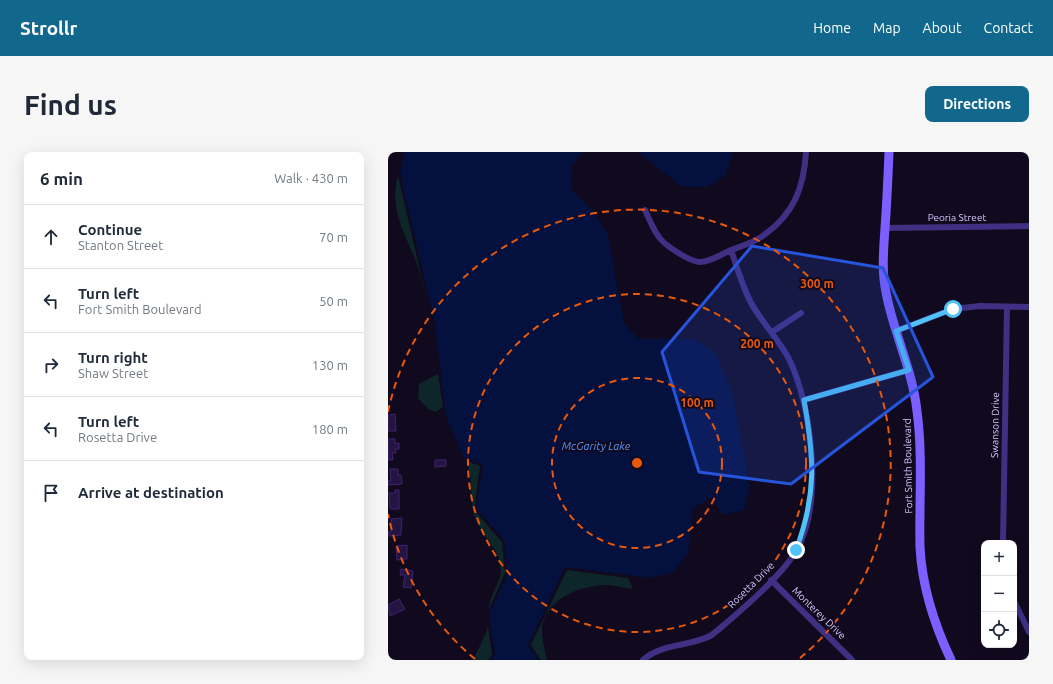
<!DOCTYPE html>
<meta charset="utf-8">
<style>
:root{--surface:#fff;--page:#f6f6f7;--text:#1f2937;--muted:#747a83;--line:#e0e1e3;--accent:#11688c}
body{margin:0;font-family:Ubuntu,sans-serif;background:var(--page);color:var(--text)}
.controls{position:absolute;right:12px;bottom:12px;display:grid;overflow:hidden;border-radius:8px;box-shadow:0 4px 16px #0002}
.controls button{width:36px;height:36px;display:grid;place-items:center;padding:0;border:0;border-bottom:1px solid var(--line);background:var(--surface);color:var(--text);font:20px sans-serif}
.stop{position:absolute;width:12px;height:12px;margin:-9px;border:3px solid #4fc3f7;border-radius:50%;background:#fff}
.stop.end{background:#4fc3f7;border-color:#fff;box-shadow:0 1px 4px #0008}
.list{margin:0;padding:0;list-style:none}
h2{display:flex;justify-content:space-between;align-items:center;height:52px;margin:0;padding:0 16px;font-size:17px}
h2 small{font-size:13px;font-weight:400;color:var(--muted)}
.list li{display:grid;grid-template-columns:26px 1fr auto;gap:12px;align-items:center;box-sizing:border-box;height:64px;padding:0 16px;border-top:1px solid var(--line)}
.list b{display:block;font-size:15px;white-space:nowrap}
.list p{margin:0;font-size:13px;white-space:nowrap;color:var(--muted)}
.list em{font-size:13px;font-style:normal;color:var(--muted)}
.icon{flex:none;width:22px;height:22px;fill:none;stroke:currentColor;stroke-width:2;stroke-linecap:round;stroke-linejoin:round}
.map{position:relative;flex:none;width:641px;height:508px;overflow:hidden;border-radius:8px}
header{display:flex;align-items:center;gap:24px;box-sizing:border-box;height:56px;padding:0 20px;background:var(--accent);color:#fff}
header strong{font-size:19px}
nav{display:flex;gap:22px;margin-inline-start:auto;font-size:14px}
.intro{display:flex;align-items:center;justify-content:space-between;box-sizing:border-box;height:96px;padding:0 24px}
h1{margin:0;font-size:28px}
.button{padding:10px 18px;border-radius:8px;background:var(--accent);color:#fff;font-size:14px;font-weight:700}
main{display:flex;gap:24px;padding:0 24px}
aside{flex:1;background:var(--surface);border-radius:8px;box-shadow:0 4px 16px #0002}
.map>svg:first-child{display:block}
.green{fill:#0c262a}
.water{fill:#04103e}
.building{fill:#241442;stroke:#3e2371}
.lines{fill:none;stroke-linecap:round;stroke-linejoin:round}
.street{stroke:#403083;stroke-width:6}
.secondary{stroke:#7b5fff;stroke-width:9}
.route{stroke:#4fc3f7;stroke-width:5}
.marked{fill:#2654da;fill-opacity:0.2;stroke:#2654da;stroke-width:3;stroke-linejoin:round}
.ring{fill:none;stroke:#e8590c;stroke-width:2;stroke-dasharray:7 5}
.labels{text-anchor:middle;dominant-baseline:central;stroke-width:4;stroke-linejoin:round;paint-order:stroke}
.street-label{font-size:10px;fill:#d7c8ff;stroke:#110a1f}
.water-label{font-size:11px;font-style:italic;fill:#5697ff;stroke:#110a1f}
.centre{fill:#e8590c;stroke:#110a1f;stroke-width:2}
.ring-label{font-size:12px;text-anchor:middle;font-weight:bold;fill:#e8590c;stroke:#110a1f;stroke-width:4;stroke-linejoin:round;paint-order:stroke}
</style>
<header>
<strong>Strollr</strong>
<nav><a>Home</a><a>Map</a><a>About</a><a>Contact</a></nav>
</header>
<div class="intro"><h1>Find us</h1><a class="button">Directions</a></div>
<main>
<aside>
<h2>6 min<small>Walk · 430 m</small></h2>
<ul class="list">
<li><svg class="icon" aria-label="ahead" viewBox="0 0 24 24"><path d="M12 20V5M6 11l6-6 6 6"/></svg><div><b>Continue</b><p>Stanton Street</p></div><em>70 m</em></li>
<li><svg class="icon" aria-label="left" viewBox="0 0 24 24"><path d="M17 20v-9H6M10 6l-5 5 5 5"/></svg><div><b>Turn left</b><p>Fort Smith Boulevard</p></div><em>50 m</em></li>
<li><svg class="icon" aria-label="right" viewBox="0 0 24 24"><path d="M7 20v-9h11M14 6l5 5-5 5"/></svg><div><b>Turn right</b><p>Shaw Street</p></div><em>130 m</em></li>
<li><svg class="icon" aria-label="left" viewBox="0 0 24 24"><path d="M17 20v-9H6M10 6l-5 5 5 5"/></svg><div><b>Turn left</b><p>Rosetta Drive</p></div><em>180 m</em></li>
<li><svg class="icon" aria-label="arrive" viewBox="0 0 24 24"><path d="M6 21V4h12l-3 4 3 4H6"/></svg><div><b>Arrive at destination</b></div></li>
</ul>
</aside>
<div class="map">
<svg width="641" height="508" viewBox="0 0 641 508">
<rect width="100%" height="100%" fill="#110a1f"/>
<!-- green -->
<path class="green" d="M10,24L38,145C35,136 34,127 31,118C20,84 0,62 10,24Z
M50,222L55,255L48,260L40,257L30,246L31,232Z
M78,309L92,314L86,358L114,390L117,421L101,457C102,441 113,431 113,417C112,396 92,382 86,363C81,345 86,326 78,309Z
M179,418L240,426L245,437C236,436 226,433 217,433C193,434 162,445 155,471C152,481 157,498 159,508H153L143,493Z
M100,474L104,503L100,508H85L98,481Z"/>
<!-- water -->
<path class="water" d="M17,0H195L184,14L183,37L207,61L220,83L236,171L251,187H307L328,202L345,243L362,336L356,358L335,363L323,345L305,357L300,402L285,420L263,426L177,415L140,493L150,508H103L107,503L101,462L120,421L116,388L88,356L95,313L76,305L58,265L47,171L12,22Z
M250,0H345L337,24L319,35H294Z"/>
<!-- building -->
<path class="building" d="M7,262L8,279H0V263Z
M0,287H7V292L11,291V297H7L8,301H4L5,308H0Z
M47,308H58V314L47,315Z
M2,317H10V323H13L14,332L0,333V329H3Z
M7,338H11V357H2L1,341H7Z
M14,366L13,383L1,384L0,380L4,379L3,367Z
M19,393V407L9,408L8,394Z
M13,417L25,419L23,436L15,435L17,423H12Z
M11,447L17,457L2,464L0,453Z"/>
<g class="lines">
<!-- street -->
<path class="street" d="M257,58C261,67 265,77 271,85C276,93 302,110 312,110C322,110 334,102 343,98C354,94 367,90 376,83C406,62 416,35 418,0
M497,76L641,74
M508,179L565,157L592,154L641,155
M384,180L413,161
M416,248L521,218
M615,391L619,155
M383,428L464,508
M626,449L641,480
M255,508C274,491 300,495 322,484C327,481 332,476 336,473C358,454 394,423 408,399C436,352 424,254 401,207C390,186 373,170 362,149C354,133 349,115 343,98"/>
<!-- secondary -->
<path class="secondary" d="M501,0C500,25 499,50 497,76C496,93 494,110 496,127C501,172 524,213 529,259C535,304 531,350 532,395C534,435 546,472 563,508"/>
</g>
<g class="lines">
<!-- route -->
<path class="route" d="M408,398C429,342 426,305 416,248L521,218L508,179L565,157"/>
</g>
<!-- marked area -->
<path class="marked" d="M364,94L495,116L545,225L403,332L311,320L274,200Z"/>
<!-- distance rings -->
<g class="ring">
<circle cx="249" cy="311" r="85"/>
<circle cx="249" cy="311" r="169"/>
<path d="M87 507A254 254 0 0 1 0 362M0 260A254 254 0 1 1 411 507"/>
</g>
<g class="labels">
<!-- street labels -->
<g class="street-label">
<text x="569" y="65">Peoria Street</text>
<text transform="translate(607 273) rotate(-89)">Swanson Drive</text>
<text transform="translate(520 314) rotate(-91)">Fort Smith Boulevard</text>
<text transform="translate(363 433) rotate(-45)">Rosetta Drive</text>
<text transform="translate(431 461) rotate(44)">Monterey Drive</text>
</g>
<!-- water labels -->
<g class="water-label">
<text x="208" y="294">McGarity Lake</text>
</g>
</g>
<circle cx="249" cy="311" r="6" class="centre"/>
<g class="ring-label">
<text x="429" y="136">300 m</text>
<text x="369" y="196">200 m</text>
<text x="309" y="255">100 m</text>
</g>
</svg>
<div class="controls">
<button>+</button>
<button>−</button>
<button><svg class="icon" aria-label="locate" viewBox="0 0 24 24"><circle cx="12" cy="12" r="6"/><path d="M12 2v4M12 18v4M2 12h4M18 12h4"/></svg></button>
</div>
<div class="stop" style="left:565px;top:157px"></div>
<div class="stop end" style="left:408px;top:398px"></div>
</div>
</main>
